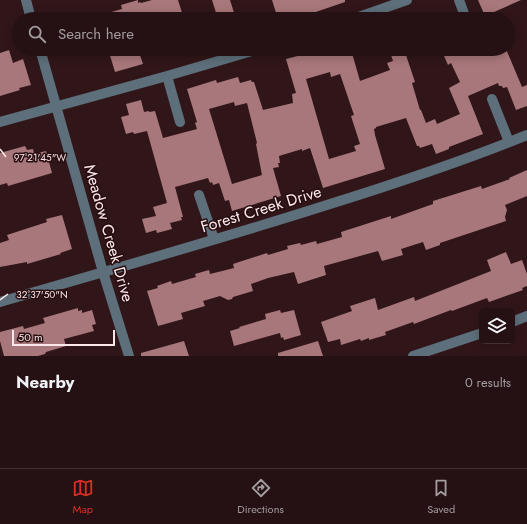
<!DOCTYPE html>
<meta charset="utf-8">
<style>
:root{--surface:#251013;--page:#2d191c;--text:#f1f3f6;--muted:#a39da0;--line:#423033;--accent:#d93025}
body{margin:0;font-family:Jost,sans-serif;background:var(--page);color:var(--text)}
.controls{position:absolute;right:12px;bottom:12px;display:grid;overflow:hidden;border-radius:6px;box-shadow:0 2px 10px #0003}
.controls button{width:36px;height:36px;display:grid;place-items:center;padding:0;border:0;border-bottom:1px solid var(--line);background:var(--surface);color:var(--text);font:20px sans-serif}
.scale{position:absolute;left:12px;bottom:10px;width:103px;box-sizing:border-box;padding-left:4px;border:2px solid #fce8ea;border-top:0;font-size:11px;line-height:14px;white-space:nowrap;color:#fce8ea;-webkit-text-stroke:3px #270d10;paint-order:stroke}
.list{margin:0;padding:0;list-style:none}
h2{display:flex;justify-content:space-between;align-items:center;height:52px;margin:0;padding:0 16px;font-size:17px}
h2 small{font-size:13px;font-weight:400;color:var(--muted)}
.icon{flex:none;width:22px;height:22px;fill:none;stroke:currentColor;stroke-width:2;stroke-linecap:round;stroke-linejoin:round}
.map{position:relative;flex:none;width:527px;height:356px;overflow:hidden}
.search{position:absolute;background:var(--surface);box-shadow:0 2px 10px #0003;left:12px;right:12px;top:12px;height:44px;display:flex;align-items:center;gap:10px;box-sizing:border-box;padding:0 14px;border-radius:22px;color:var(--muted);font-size:15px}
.sheet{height:112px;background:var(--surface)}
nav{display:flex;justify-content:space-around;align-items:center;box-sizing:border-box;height:56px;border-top:1px solid var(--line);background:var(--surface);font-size:11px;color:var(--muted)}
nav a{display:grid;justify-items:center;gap:2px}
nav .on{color:var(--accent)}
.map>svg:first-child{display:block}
.building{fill:#a8777b;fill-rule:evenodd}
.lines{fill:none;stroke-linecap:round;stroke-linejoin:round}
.minor{stroke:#5c6f7a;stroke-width:10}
.ticks{fill:none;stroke:#fce8ea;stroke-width:1.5}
.labels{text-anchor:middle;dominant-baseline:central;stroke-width:3;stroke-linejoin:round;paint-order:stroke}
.street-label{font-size:16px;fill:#fce8ea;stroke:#270d10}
.ticks-label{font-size:10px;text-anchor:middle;fill:#fce8ea;stroke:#270d10;stroke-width:3;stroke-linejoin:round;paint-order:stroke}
</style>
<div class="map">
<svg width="527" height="356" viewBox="0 0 527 356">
<rect width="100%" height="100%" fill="#311619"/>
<!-- building -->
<path class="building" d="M138,0V3L140,2L141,3L152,0H178L184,19H98L97,16L122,9L121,5Z
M212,0H230L236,19H218Z
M272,0H345V2L304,16L305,19H278Z
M478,0H521L485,16Z
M108,49H138L143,64L115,72Z
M334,49H338L339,54L344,52V55L352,53L360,81L390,70L387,63L393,61L389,49H404L415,82L412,83L420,110H421L426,123L435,119L437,124L460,114L449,88L460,82L451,63L448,65L441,49H506L522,87L527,85V106L516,110L507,87L503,88L502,86H499L498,83L468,96L483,134L449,147V149L436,154L432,144L420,148L419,146H417L406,118L376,127V128L374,129L375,135L385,169L323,188L310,148L302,151V149L279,156L280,163H278L279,167L273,168L281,196L232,211L229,200L225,201L219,183L213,185L212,182L210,183L208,178L175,187L183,217H181L182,220L170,223L172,229L157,233L156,230L146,233L142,219L156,216L153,207L167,203L147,131L134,134L133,132L126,134L121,117L129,115L126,104L141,100L144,112L149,111V112L155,111L163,138L197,129L195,123L197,122L187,89L216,80L217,83L238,77L240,83L251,80L252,82H254L263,110L293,103L292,94L296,93L286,59L313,52L314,55ZM330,72L331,77L340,74L354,115L351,116L360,144L354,146L356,151L329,159L306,79ZM234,102L235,106L247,103L257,143L256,144L262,175L232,184L209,109Z
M9,50L13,63L23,59L31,85L19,88L20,90L0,96V53Z
M25,146L27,150L33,149L34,154L46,151L52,173L8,186L7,183L0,185V153Z
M527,170V196L505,205L507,210L505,217L506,221L440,243V245L426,250L423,242L401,249L403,255L382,261L378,251L324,266L326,275L298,284L294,272L268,278L251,284L253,291L233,297L232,299L228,300L220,296L203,301L205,306L181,313L183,319L158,326L147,291L158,288L157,286L171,281L172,284L196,277L195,274L209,270L210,274L234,268L233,264L267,253L268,255L288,249L287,246L300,243L301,245L316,241L317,244L342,237L341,232L391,216V219L433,204V201L481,186L482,189L510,179L509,178Z
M62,215L72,249L60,253L61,254L27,264V262L0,267V243L9,240L7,235L47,222L46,219Z
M506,252L511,264L522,260L527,274V286L522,288L523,290L489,302L487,298L452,311L451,310L414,324L413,322L385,332L386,335L369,340V338L361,341L360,339L341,345L340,339L328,342L321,322L352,311L350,306L375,298L378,310L414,297L415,301L491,271L487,260Z
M78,308V311L82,310V313L92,310L96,324L92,325L94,331L64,339L66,346L46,352L45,354L38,356H4L0,341V332L23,326L24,329L45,323L43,318Z
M280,310L281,313L294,310L301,335L284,340L283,337L281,338L280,333L234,346L230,331L240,328L239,327L266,319L265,314Z
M184,341L189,356H141V353Z
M318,341L323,356H278V353Z"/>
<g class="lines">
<!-- minor -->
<path class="minor" d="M26,0L31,19
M459,0L466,19
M353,19L407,0
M40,49L103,272L129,356
M167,76L180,122
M492,99L509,142
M0,122L167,76L259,49
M199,195L214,239
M0,302C110,270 221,239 330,204C397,183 463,161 527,135
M512,322L527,316
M413,356L482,333"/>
</g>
<!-- ticks -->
<path class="ticks" d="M0,149L6,157M0,300L8,294"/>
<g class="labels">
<!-- street labels -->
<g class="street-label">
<text transform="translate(261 209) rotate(-17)">Forest Creek Drive</text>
<text transform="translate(109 233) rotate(74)">Meadow Creek Drive</text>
</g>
</g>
<g class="ticks-label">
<text x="40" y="161">97°21'45"W</text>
<text x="42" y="298">32°37'50"N</text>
</g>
</svg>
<div class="controls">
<button><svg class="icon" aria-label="layers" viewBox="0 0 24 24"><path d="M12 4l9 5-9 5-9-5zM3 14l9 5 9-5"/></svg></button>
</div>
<div class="scale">50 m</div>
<div class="search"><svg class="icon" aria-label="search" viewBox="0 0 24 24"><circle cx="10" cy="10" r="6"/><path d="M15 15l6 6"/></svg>Search here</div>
</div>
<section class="sheet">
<h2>Nearby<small>0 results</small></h2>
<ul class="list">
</ul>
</section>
<nav>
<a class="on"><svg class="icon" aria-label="map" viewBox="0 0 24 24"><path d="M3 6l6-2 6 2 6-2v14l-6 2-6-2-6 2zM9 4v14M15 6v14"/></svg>Map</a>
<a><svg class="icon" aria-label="directions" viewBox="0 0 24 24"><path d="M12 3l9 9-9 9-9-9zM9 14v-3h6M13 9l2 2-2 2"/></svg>Directions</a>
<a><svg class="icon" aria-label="saved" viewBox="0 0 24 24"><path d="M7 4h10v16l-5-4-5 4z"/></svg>Saved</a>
</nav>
